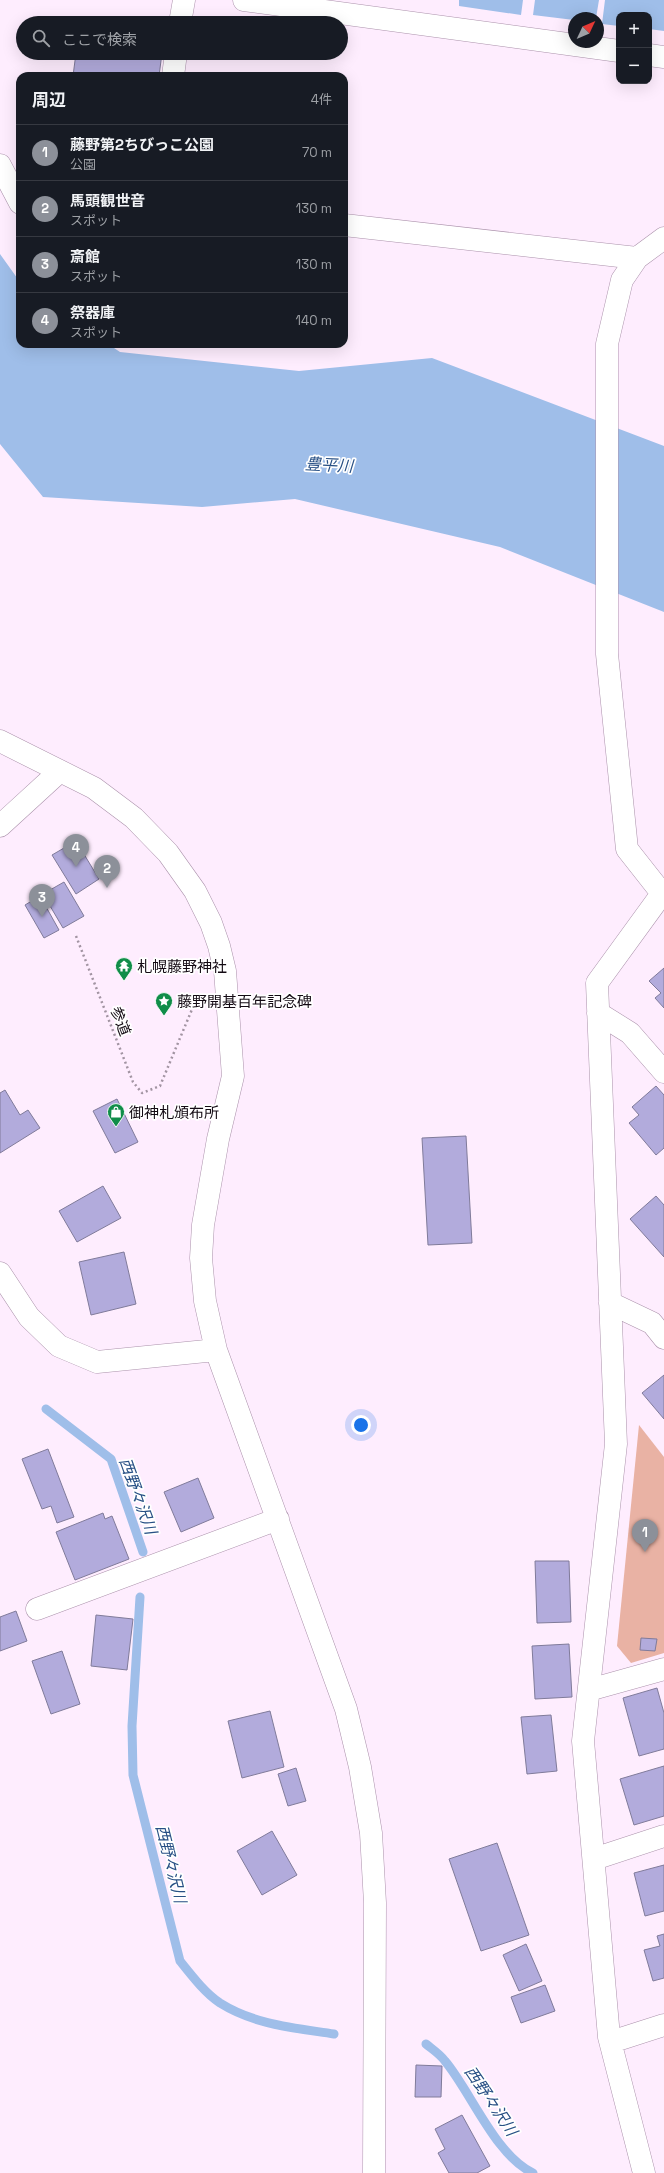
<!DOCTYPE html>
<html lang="ja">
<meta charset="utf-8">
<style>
:root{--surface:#171b24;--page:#20242c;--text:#f1f3f6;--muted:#9ea1a6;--line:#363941;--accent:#8c9099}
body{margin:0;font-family:"Space Grotesk","Noto Sans JP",sans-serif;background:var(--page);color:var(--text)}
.controls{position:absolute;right:12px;top:12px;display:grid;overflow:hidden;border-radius:8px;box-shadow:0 4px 16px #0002}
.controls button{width:36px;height:36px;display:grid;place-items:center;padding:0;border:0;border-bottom:1px solid var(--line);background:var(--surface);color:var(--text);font:20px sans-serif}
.compass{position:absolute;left:568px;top:12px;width:36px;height:36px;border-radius:50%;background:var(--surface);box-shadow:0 4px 16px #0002;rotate:46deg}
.you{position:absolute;left:361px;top:1425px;width:14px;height:14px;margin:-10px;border:3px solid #fff;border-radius:50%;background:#1a73e8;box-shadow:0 0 0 6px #1a73e833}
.badge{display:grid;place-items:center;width:26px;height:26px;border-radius:50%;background:var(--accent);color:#fff;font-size:13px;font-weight:700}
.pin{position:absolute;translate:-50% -33px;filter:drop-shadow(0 1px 2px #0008)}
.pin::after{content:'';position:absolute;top:21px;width:14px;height:12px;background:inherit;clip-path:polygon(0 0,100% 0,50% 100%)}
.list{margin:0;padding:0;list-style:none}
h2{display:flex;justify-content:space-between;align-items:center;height:52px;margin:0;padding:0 16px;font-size:17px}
h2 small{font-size:13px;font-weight:400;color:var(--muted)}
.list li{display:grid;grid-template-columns:26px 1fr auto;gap:12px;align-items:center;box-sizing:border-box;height:56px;padding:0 16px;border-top:1px solid var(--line)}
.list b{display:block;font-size:15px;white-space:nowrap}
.list p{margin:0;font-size:13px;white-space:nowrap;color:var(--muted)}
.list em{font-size:13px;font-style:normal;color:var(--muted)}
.icon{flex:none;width:22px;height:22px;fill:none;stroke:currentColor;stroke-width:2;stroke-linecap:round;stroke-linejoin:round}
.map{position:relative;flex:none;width:664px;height:2173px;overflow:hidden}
.search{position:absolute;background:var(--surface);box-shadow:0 4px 16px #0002;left:16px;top:16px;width:332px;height:44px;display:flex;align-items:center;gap:10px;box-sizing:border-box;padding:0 14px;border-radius:22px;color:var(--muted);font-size:15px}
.panel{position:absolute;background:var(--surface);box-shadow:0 4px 16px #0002;left:16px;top:72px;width:332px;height:276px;border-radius:12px}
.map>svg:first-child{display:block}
.green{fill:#e9b2a4}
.water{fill:#9fbee9}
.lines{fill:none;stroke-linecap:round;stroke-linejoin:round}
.stream{stroke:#9fbee9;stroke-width:9}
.building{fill:#b2abdc;stroke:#807b9a}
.minor-casing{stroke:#ab92ab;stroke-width:23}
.path{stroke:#a294a2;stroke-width:2.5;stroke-dasharray:2 3;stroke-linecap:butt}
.minor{stroke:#fff;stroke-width:22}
.labels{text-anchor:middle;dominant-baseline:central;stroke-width:3.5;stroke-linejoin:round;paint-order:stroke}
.poi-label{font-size:15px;fill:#130a13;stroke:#fff;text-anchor:start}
.street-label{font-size:15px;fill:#130a13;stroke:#fff}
.water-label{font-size:16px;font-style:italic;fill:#285085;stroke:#fff}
</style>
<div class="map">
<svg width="664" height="2173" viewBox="0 0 664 2173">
<rect width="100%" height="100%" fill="#feedfe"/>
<!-- green -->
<path class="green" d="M639,1425L664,1457V1653L631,1663L617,1646Z"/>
<!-- water -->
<path class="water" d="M459,0H523L521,15L459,6Z
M535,0H599L596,18H574V20L533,15Z
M605,0H664V31L649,29V15H619V26L602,24Z
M0,254L20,282V344H108L120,352L299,371L432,358L664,446V612L500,547L295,499L202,507L43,497L0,444Z"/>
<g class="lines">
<!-- stream -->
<path class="stream" d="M46,1409L111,1459L143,1552
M140,1597L132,1726L133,1775L180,1961C192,1976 205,1993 220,2003C255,2025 295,2028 334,2034
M426,2044C432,2049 440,2054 445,2061C471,2092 495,2155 533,2173"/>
</g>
<!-- building -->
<path class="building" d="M76,53H162L159,76H73Z
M76,841L99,879L76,894L52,855Z
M64,882L84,916L63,928L43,894Z
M40,896L59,930L44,938L25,905Z
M664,968V1008L655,998L661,993L649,981Z
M656,1086L664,1095V1148L656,1155L629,1123L639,1115L632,1107Z
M5,1090L20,1115L28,1110L40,1128L0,1153V1093Z
M117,1099L138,1142L115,1153L93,1111Z
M466,1136L472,1243L428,1245L422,1138Z
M103,1186L121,1218L77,1242L59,1211Z
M656,1196L664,1205V1257L630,1219Z
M124,1252L136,1304L91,1315L79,1262Z
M664,1375V1419L642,1393Z
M48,1449L74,1517L57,1523L51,1506L42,1509L22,1459Z
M198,1478L214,1518L181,1532L164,1492Z
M103,1513L105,1519L112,1516L129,1559L75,1580L56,1532Z
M535,1561H569L571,1622L537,1623Z
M16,1611L27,1641L0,1651V1617Z
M96,1615L133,1619L127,1670L91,1666Z
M641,1638L657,1639L655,1651L640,1650Z
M569,1644L572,1697L535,1699L532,1646Z
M62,1651L80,1704L51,1714L32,1661Z
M657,1688L664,1713V1749L639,1756L623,1698Z
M270,1711L284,1767L242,1778L228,1721Z
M551,1715L557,1771L527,1774L521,1717Z
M664,1766V1816L634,1825L620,1779Z
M296,1768L306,1801L288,1806L278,1774Z
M272,1831L297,1875L262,1895L237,1851Z
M497,1843L529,1935L481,1951L449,1859Z
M664,1865V1911L645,1916L634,1873Z
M664,1934V1978L653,1981L644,1950L660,1946L657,1936Z
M526,1944L542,1981L519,1991L503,1955Z
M545,1985L555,2011L521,2023L511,1997Z
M416,2065L442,2066L441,2097H415Z
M462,2115L490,2166L477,2173H449L438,2153L445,2149L435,2129Z"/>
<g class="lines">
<!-- minor casing -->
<g class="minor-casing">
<path id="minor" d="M244,0L619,51
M180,23L184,0
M649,55L664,57
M173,76L176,53
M0,165L20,203
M344,225L637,258
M664,238L637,258L622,280L607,344V654L627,849L664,896
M0,741L94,788L134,818L168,853L195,891L211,923L219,946L225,971L233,1076L218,1139L203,1225L201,1258L205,1301L216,1350L346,1709L360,1767L371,1833L375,1903L374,2173
M0,826L60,771
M598,1013L630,1033L664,1072
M0,1273L29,1317L59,1346L97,1362L216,1350
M610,1303L652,1323L664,1338
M37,1609L278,1519
M589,1690L664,1669
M594,1859L664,1836
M611,2042L664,2025
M644,2173L609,2037L583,1741L616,1444L597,983L661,895"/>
</g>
<!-- path -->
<path class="path" d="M76,936L133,1082L142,1093L160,1086L198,995"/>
<!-- minor -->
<use href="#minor" class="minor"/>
</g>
<!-- icons -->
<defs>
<g id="temple-pin" transform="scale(0.9)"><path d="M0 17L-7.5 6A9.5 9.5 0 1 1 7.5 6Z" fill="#108d49" stroke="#fff"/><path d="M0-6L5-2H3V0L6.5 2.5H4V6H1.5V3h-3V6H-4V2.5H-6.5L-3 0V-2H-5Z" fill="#fff"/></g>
<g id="sight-pin" transform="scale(0.9)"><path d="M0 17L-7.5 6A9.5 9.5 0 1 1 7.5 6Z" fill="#108d49" stroke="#fff"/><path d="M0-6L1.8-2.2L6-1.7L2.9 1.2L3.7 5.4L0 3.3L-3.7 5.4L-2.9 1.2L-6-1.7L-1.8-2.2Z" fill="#fff"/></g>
<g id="shop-pin" transform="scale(0.9)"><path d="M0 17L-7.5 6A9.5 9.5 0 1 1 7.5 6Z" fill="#108d49" stroke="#fff"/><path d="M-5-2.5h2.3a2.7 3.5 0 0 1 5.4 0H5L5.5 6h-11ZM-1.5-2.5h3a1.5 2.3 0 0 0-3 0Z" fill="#fff"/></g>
</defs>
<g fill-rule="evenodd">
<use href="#temple-pin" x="124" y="966"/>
<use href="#sight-pin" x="164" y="1001"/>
<use href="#shop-pin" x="116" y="1112"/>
</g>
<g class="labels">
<!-- poi labels -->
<g class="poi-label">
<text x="137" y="966">札幌藤野神社</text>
<text x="177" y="1001">藤野開基百年記念碑</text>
<text x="129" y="1112">御神札頒布所</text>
</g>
<!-- street labels -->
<g class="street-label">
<text transform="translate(121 1021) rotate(69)">参道</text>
</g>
<!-- water labels -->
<g class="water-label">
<text transform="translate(329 465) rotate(3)">豊平川</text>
<text transform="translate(138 1496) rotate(70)">西野々沢川</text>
<text transform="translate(171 1864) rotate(76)">西野々沢川</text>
<text transform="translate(491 2101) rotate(56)">西野々沢川</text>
</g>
</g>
</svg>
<div class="controls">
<button>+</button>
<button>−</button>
</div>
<svg class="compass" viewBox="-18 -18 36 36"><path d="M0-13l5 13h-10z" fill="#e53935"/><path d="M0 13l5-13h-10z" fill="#9ea1a6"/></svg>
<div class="you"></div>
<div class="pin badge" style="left:645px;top:1552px">1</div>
<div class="pin badge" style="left:107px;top:888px">2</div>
<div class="pin badge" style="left:42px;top:917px">3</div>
<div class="pin badge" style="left:76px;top:867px">4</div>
<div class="search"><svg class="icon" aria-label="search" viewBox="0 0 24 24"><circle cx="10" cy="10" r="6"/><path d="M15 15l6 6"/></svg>ここで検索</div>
<section class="panel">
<h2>周辺<small>4件</small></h2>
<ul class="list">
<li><span class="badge">1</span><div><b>藤野第2ちびっこ公園</b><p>公園</p></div><em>70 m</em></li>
<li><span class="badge">2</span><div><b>馬頭観世音</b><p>スポット</p></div><em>130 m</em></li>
<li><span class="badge">3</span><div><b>斎館</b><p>スポット</p></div><em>130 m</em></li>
<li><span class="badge">4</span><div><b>祭器庫</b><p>スポット</p></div><em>140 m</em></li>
</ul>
</section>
</div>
